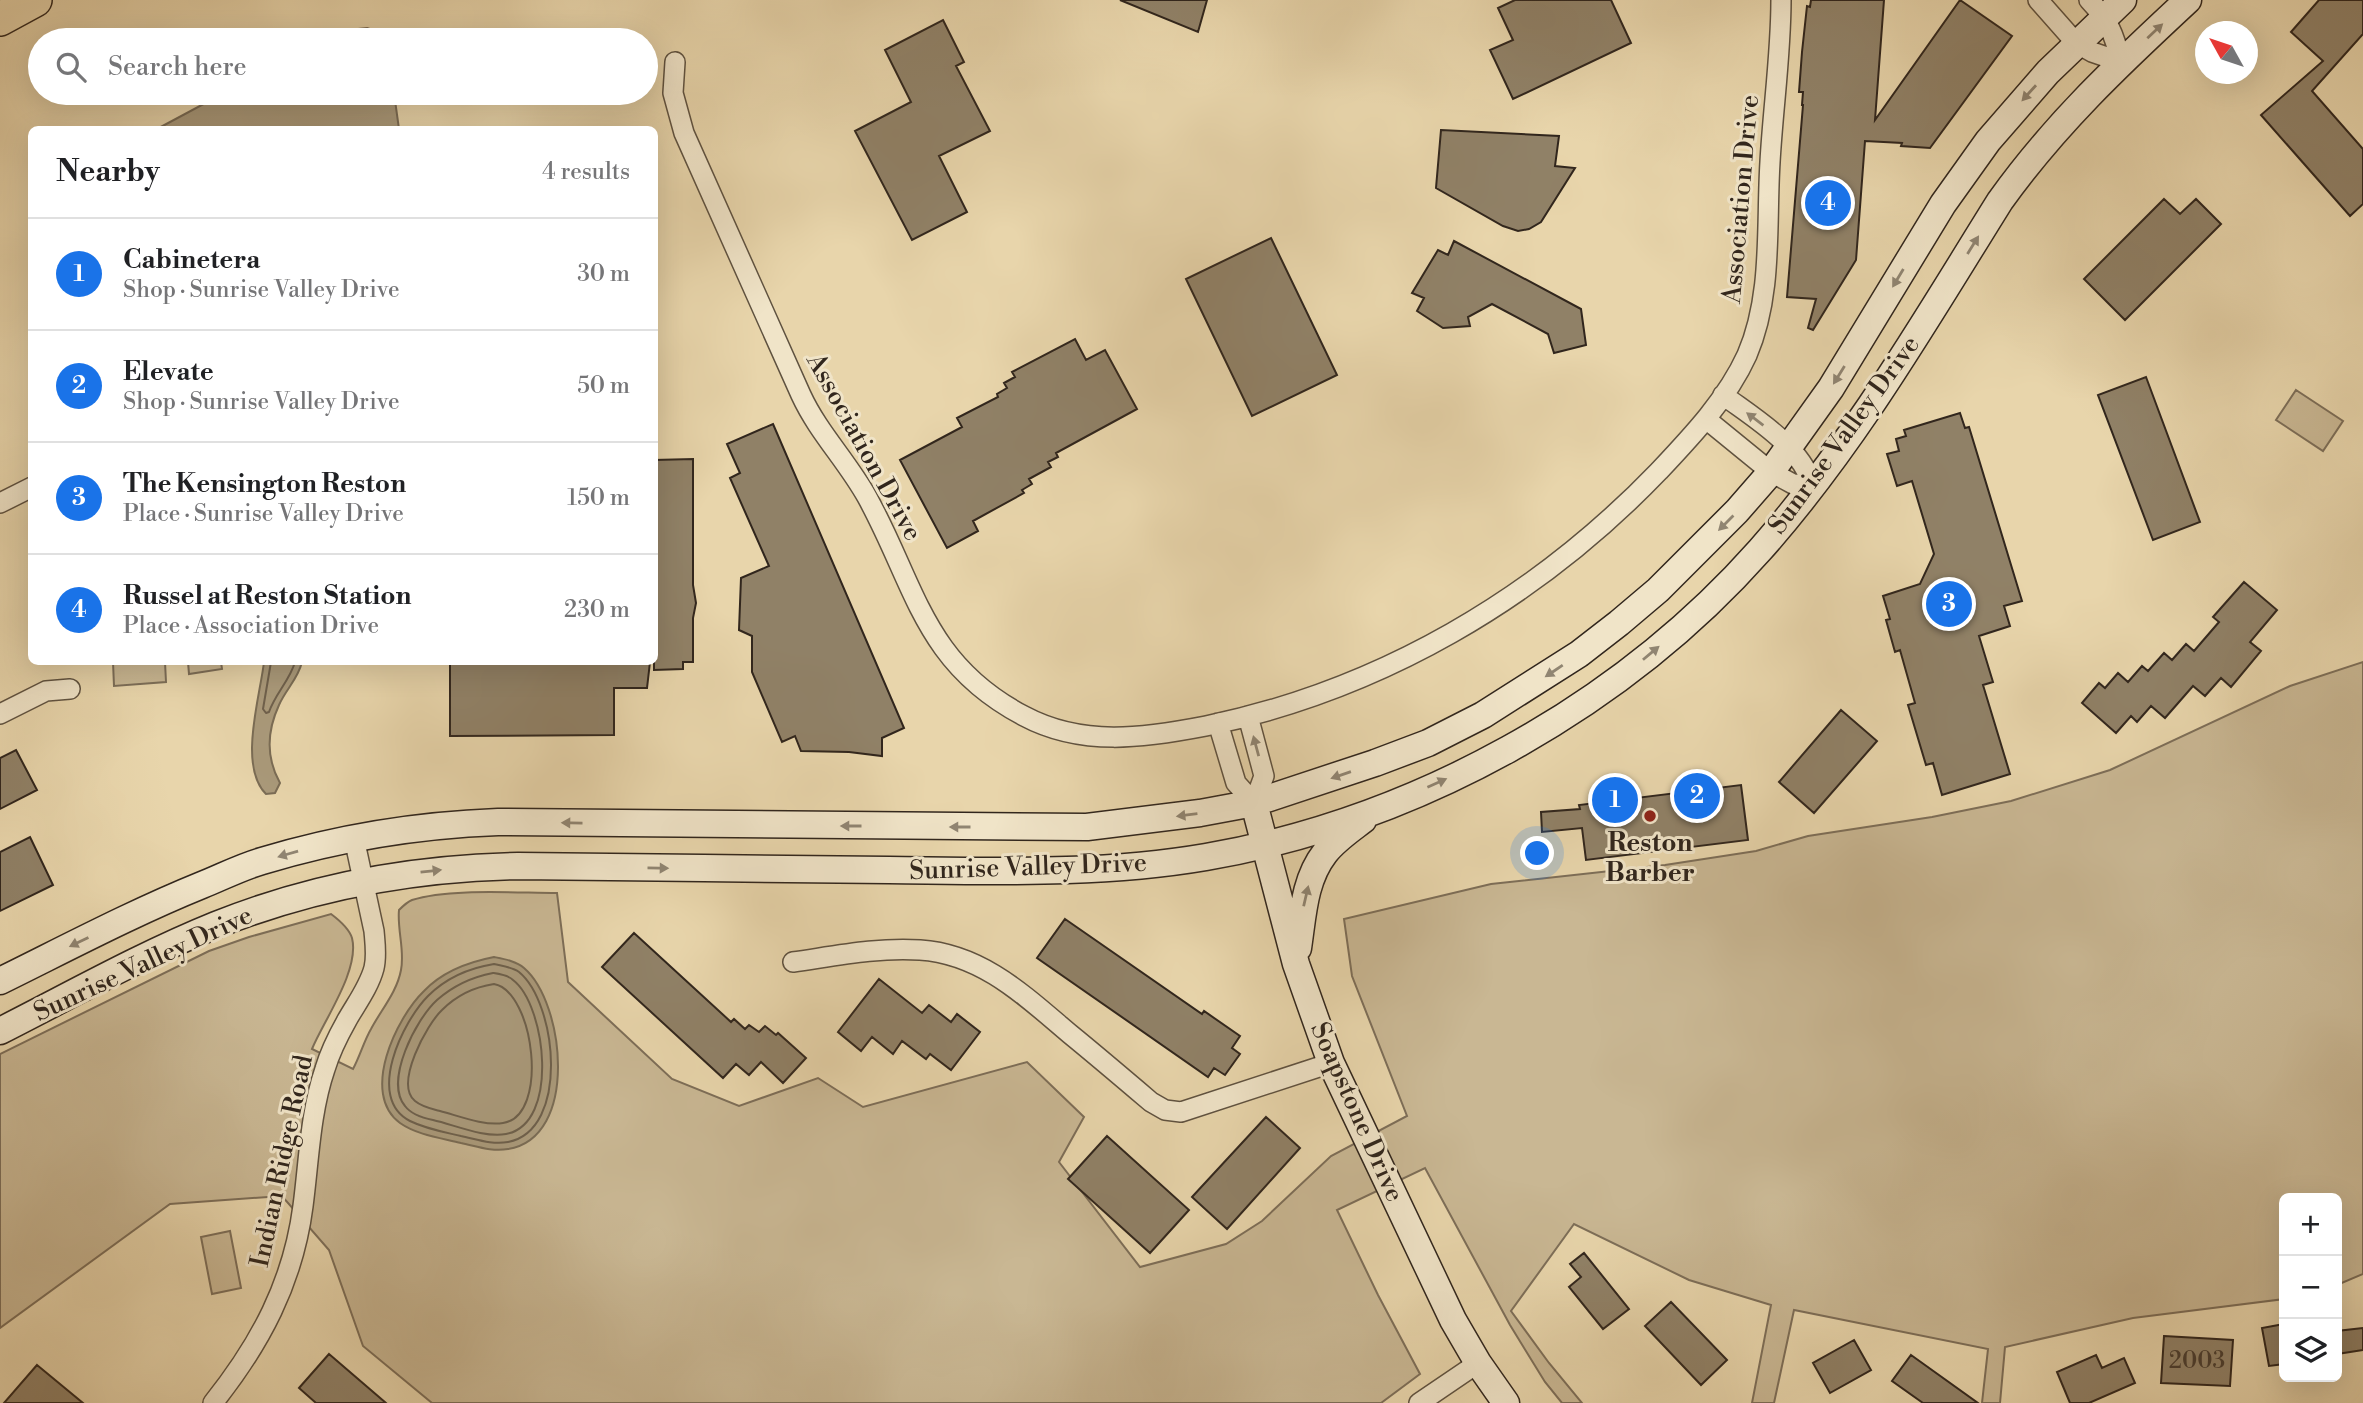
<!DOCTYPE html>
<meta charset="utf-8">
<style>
:root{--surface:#fff;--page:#f2f2f2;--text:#202124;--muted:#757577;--line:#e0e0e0;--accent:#1a73e8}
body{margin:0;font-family:"Libre Bodoni",serif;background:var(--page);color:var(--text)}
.controls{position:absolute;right:21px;bottom:21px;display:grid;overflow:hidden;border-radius:10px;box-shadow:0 7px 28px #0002}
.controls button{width:63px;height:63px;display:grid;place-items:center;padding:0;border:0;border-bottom:2px solid var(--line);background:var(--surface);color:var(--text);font:35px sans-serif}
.compass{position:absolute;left:2195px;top:21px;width:63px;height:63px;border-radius:50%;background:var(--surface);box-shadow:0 7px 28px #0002;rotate:310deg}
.you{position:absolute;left:1538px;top:854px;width:24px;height:24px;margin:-18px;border:5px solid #fff;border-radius:50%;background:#1a73e8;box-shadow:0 0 0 10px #1a73e833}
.badge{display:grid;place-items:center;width:46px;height:46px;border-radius:50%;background:var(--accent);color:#fff;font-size:23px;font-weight:700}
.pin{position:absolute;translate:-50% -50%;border:4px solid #fff;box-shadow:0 2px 7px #0006}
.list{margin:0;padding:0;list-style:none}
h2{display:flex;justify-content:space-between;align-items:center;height:91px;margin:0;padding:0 28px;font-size:30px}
h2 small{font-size:23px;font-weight:400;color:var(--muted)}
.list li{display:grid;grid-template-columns:46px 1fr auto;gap:21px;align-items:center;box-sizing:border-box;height:112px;padding:0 28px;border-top:2px solid var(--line)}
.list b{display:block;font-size:26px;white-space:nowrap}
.list p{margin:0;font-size:23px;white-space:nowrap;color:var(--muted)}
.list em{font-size:23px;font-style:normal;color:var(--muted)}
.icon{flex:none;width:38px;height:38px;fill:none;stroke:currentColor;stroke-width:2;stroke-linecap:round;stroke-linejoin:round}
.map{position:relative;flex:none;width:2363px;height:1403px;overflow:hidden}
.search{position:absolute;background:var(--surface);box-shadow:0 7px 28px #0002;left:28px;top:28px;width:630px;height:77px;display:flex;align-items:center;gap:18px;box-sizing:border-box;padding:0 24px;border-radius:38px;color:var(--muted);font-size:26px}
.panel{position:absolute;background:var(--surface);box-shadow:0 7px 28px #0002;left:28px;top:126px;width:630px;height:539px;border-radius:10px}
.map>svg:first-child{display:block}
.green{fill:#c9b793;stroke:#7d6e58;stroke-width:2}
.water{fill:#aa9a7b;stroke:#7a6c55;stroke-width:2}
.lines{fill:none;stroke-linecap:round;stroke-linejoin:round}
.shore{stroke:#6e604c;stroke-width:2}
.building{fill:#908167;stroke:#31261d;stroke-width:2}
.street-casing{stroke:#5f5240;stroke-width:22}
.secondary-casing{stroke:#31261d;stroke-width:29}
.highway-casing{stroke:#31261d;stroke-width:36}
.street{stroke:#f0e4c8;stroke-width:19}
.secondary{stroke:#f0e4c8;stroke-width:26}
.highway{stroke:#e8d5ab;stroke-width:33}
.oneway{fill:#908572}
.poi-dot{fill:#8f2418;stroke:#f0e4c8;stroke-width:2.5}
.labels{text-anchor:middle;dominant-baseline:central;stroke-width:6;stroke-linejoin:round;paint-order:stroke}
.number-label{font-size:23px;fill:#493d30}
.street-label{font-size:26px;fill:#31261d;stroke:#f0e4c8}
.poi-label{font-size:26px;font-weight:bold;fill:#31261d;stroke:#f0e4c8}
</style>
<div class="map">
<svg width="2363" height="1403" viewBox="0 0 2363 1403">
<rect width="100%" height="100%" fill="#e8d5ab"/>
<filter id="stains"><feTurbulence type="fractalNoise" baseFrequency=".00286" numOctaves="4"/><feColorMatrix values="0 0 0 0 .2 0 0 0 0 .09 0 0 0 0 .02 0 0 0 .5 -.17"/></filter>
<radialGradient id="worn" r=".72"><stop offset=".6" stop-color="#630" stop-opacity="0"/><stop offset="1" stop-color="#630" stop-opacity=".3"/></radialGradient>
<!-- green -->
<path class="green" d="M2296,390L2343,421L2323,451L2276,420Z
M113,662H165L166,682L114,686Z
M188,662H221L222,669L189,674Z
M2363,662V1274L2337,1285V1198H2284V1299L2133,1318L2005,1347L2000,1403H1982L1988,1349L1794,1310L1774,1403H1752L1771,1305L1689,1280L1574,1224L1511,1311L1549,1363L1582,1403H1562L1545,1382L1510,1325L1425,1168L1337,1210L1378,1295L1420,1374L1381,1403H432L363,1346L329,1250L282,1196L170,1204L0,1328V1054L209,951L249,937L331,914C339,920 349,928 352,938C360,970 324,1020 312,1049L353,1069C360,1056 364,1041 371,1029C381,1010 397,992 401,970C405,950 397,930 399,910C403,906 407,902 412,900C449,888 517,893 557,893L568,982L672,1079L739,1106L818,1078L863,1107L1027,1062L1084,1117L1059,1162L1140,1267L1226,1244L1262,1221L1331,1156L1407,1116L1352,976L1344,919L1491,884L1665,865L1756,851L1808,836L1932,817L2011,801L2110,770L2290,686Z
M230,1231L241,1288L212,1294L201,1237Z"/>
<!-- water -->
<path class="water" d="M367,28L378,32L382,40H321L349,30Z
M224,93H394L399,129H157Z
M264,662H302C298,679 286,689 279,705C267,731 266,758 280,783L275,793L266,794C238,766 260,697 264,662Z
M494,957C504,959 516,961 524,968C565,1003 579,1138 508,1149C492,1152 476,1146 461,1143C441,1138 417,1135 400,1123C360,1094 396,1018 424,991C443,971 468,962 494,957Z"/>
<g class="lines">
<!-- shore -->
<path class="shore" d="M271,662L263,709L266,713L269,712C275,694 290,680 295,662
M494,964C502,966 512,967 519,972C557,1003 570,1130 508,1142C492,1145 476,1139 461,1136C444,1132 426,1129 410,1121C365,1098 403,1021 428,996C446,978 469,968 494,964Z
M493,973C500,974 508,975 513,980C546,1005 560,1124 506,1134C484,1138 455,1125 433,1120C423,1118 411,1114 405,1106C384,1081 416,1019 437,1000C453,986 472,977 493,973Z
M494,984C534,991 550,1116 503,1123C484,1126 459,1116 440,1111C432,1109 422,1107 415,1101C394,1084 427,1024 442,1010C456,996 474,987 494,984Z"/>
</g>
<!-- building -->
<path class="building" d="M1120,0H1207L1198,32Z
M1515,0H1611L1631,43L1513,99L1490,50L1513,40L1498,8Z
M1811,0H1884L1875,120L1960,0L2012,36L1930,148L1901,146L1902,143L1865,141L1856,260L1813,330L1808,328L1816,299L1787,297L1803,105H1802L1803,92H1799L1802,52L1807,6L1810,7Z
M2319,0H2363V34L2312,91L2363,149V204L2350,216L2261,115L2323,61L2291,32Z
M943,20L964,62L956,66L990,131L939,156L967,212L912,240L855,131L911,102L885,50Z
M1441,130L1559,136L1555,166L1575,168L1541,222L1529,229L1518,231L1503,226L1436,188Z
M2164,199L2180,214L2196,199L2221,224L2125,320L2084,279Z
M1271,238L1337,375L1252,416L1186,279Z
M1454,241L1581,309L1586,345L1554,353L1548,334L1492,304L1468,317L1470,326L1443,328L1417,311L1424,298L1412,293L1438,250L1448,255Z
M1075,339L1086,360L1105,350L1137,409L1056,453L1058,457L1048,462L1051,467L1029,479L1032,484L1022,490L1024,493L973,521L978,531L947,548L900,460L962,427L957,418L998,397L997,394L1007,388L1004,383L1015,377L1012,372Z
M2146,377L2200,522L2153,540L2098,395Z
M1960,413L1965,428L1969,427L2022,601L2004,606L2010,626L1979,636L1993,682L1983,685L2010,774L1942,795L1933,763L1926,765L1908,705L1915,703L1900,650L1895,652L1886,620L1890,619L1883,596L1920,584L1934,554L1912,481L1897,486L1887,454L1899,451L1896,439L1906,436L1904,430Z
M773,424L904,728L882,738V756L849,752L801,751L795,736L782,742L752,672V636L739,630L741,578L769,566L730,478L740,473L727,444Z
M693,459V585L696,603L693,618V662H683V669L654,670V460Z
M2244,582L2277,610L2250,642L2261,651L2231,687L2221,678L2205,696L2193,686L2165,718L2151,706L2137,722L2131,716L2116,733L2082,703L2099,683L2105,688L2118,673L2128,682L2142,666L2148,671L2164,653L2172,660L2186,644L2194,651L2219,622L2213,617Z
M450,662H650L647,688H614V735L450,736Z
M1841,710L1877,741L1814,813L1779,782Z
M16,750L37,790L0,809V758Z
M1741,785L1748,840L1586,860L1582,828L1542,832L1541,812L1580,809L1579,805Z
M30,837L53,885L0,911V852Z
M1065,919L1202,1014L1204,1011L1240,1036L1232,1048L1240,1054L1225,1075L1214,1068L1208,1077L1037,958Z
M634,933L731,1022L734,1019L745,1029L749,1025L759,1032L765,1026L776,1035L778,1033L806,1058L783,1083L761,1062L749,1075L736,1064L723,1078L602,967Z
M879,979L922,1013L929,1005L951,1022L957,1014L980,1032L951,1070L930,1054L926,1059L902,1041L893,1054L872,1037L861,1051L838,1032Z
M1266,1117L1300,1148L1227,1229L1192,1197Z
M1107,1136L1189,1210L1150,1253L1068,1179Z
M1584,1253L1629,1309L1603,1329L1569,1287L1581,1277L1570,1264Z
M1671,1302L1727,1360L1701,1385L1645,1326Z
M2284,1324V1364L2269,1366L2262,1328Z
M2363,1328V1350L2337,1354V1331Z
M2164,1336L2233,1340L2230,1386L2161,1383Z
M1854,1340L1871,1370L1830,1393L1813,1363Z
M329,1354L386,1403H316L299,1388Z
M1911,1355L1978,1403H1923L1892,1381Z
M2096,1355L2102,1368L2124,1358L2135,1383L2089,1403H2070L2057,1372Z
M37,1365L83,1403H4Z"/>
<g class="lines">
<!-- street casing -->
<g class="street-casing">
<path id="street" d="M2038,0L2076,43L2092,52L2121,62
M2089,0C2109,21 2114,34 2121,62
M675,62L673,93L684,133L801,395C818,432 847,461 867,497C916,586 923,663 1024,716C1082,747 1144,738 1206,726C1380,690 1536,599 1659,471C1692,436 1727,399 1747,355C1773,295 1766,226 1770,162C1773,108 1781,54 1781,0
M1706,419L1771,472L1793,484L1813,485C1798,444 1757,420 1723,395
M0,503L32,487
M0,714L46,691L70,689
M1218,723L1236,783L1254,803L1264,776L1248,716
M793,962C835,956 878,947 920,950C982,954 1025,996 1070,1034C1097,1056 1124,1079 1151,1102L1165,1110L1181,1112L1331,1063
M213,1403C260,1344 293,1283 303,1206C309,1161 310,1113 325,1069C330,1052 338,1036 347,1020C356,1004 369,987 374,968C377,956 375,943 374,931L354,838
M1419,1403L1478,1363"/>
</g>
<!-- secondary casing -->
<g class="secondary-casing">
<path id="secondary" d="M1254,803L1296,964L1331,1063L1453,1320L1478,1363L1506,1403
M1298,948C1303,915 1304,880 1325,853C1335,840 1350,830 1363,820
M0,981C67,948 133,913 202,885C222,877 241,867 262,861C338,838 418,825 498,822L1087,827L1200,813L1254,803L1375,763L1428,743L1483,715L1579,654L1619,623L1658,590L1737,511L1771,472L1831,388L1943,204L1988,141L2048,72L2123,0
M0,1031C71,995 142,955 216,925C313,886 414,868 518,866C642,867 765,869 889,870C995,871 1101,875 1206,857C1414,821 1620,708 1760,550C1854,444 1925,321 2000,201C2055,124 2119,64 2188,0"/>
</g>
<!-- highway casing -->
<g class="highway-casing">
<path id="highway" d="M0,19L35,0"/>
</g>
<!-- street -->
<use href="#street" class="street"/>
<!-- secondary -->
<use href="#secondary" class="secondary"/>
<!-- highway -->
<use href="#highway" class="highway"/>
</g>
<!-- one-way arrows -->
<defs><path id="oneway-solid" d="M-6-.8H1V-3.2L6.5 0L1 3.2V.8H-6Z" transform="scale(1.75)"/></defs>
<g class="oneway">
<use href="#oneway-solid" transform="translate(2155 31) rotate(-43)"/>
<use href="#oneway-solid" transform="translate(2029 93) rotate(132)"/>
<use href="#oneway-solid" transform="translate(1973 245) rotate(-58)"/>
<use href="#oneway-solid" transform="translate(1898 278) rotate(121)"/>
<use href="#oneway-solid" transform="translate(1839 375) rotate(122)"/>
<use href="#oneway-solid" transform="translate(1755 419) rotate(-143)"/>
<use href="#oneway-solid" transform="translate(1726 523) rotate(135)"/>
<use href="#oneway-solid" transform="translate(1651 653) rotate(-40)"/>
<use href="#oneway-solid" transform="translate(1554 671) rotate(146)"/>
<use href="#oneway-solid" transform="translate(1256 746) rotate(-105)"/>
<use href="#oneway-solid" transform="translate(1341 775) rotate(161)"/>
<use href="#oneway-solid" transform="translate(1437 783) rotate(-24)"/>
<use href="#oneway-solid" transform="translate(1187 815) rotate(173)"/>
<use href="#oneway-solid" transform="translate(572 823) rotate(-179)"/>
<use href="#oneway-solid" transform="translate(851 826) rotate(-180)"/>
<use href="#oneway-solid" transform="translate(960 827) rotate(-180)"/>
<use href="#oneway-solid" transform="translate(288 854) rotate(164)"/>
<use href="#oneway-solid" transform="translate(658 868) rotate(1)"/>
<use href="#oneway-solid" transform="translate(431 871) rotate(-6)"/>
<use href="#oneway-solid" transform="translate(1306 896) rotate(-77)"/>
<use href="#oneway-solid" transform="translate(79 942) rotate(154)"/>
</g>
<!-- markers -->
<circle class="poi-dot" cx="1650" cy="816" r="7"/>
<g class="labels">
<!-- number labels -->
<g class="number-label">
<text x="2197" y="1361">2003</text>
</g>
<!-- street labels -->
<g class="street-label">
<text transform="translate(1741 199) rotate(-85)">Association Drive</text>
<text transform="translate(1844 435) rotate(-54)">Sunrise Valley Drive</text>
<text transform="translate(864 447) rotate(61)">Association Drive</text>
<text transform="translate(1028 867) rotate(-2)">Sunrise Valley Drive</text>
<text transform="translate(143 964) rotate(-25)">Sunrise Valley Drive</text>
<text transform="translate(1357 1112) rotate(66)">Soapstone Drive</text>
<text transform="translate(282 1161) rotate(-78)">Indian Ridge Road</text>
</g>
<!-- poi labels -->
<g class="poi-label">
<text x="1650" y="843">Reston<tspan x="1650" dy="30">Barber</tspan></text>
</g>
</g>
<rect width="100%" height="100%" filter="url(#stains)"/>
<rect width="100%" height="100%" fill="url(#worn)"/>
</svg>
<div class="controls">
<button>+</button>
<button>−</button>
<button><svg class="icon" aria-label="layers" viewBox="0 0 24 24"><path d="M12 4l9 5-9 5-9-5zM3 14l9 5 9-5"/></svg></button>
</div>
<svg class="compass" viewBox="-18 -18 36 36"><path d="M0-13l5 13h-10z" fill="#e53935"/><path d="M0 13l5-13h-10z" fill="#757577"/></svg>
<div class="you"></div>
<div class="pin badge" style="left:1615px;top:800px">1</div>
<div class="pin badge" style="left:1697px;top:796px">2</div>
<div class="pin badge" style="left:1949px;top:604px">3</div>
<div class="pin badge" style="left:1828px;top:203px">4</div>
<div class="search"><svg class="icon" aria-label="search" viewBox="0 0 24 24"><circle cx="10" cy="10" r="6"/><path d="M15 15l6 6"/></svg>Search here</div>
<section class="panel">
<h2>Nearby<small>4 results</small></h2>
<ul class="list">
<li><span class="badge">1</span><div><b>Cabinetera</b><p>Shop · Sunrise Valley Drive</p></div><em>30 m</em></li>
<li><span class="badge">2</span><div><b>Elevate</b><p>Shop · Sunrise Valley Drive</p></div><em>50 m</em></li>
<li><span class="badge">3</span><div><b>The Kensington Reston</b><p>Place · Sunrise Valley Drive</p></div><em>150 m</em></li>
<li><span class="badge">4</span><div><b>Russel at Reston Station</b><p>Place · Association Drive</p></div><em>230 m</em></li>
</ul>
</section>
</div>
